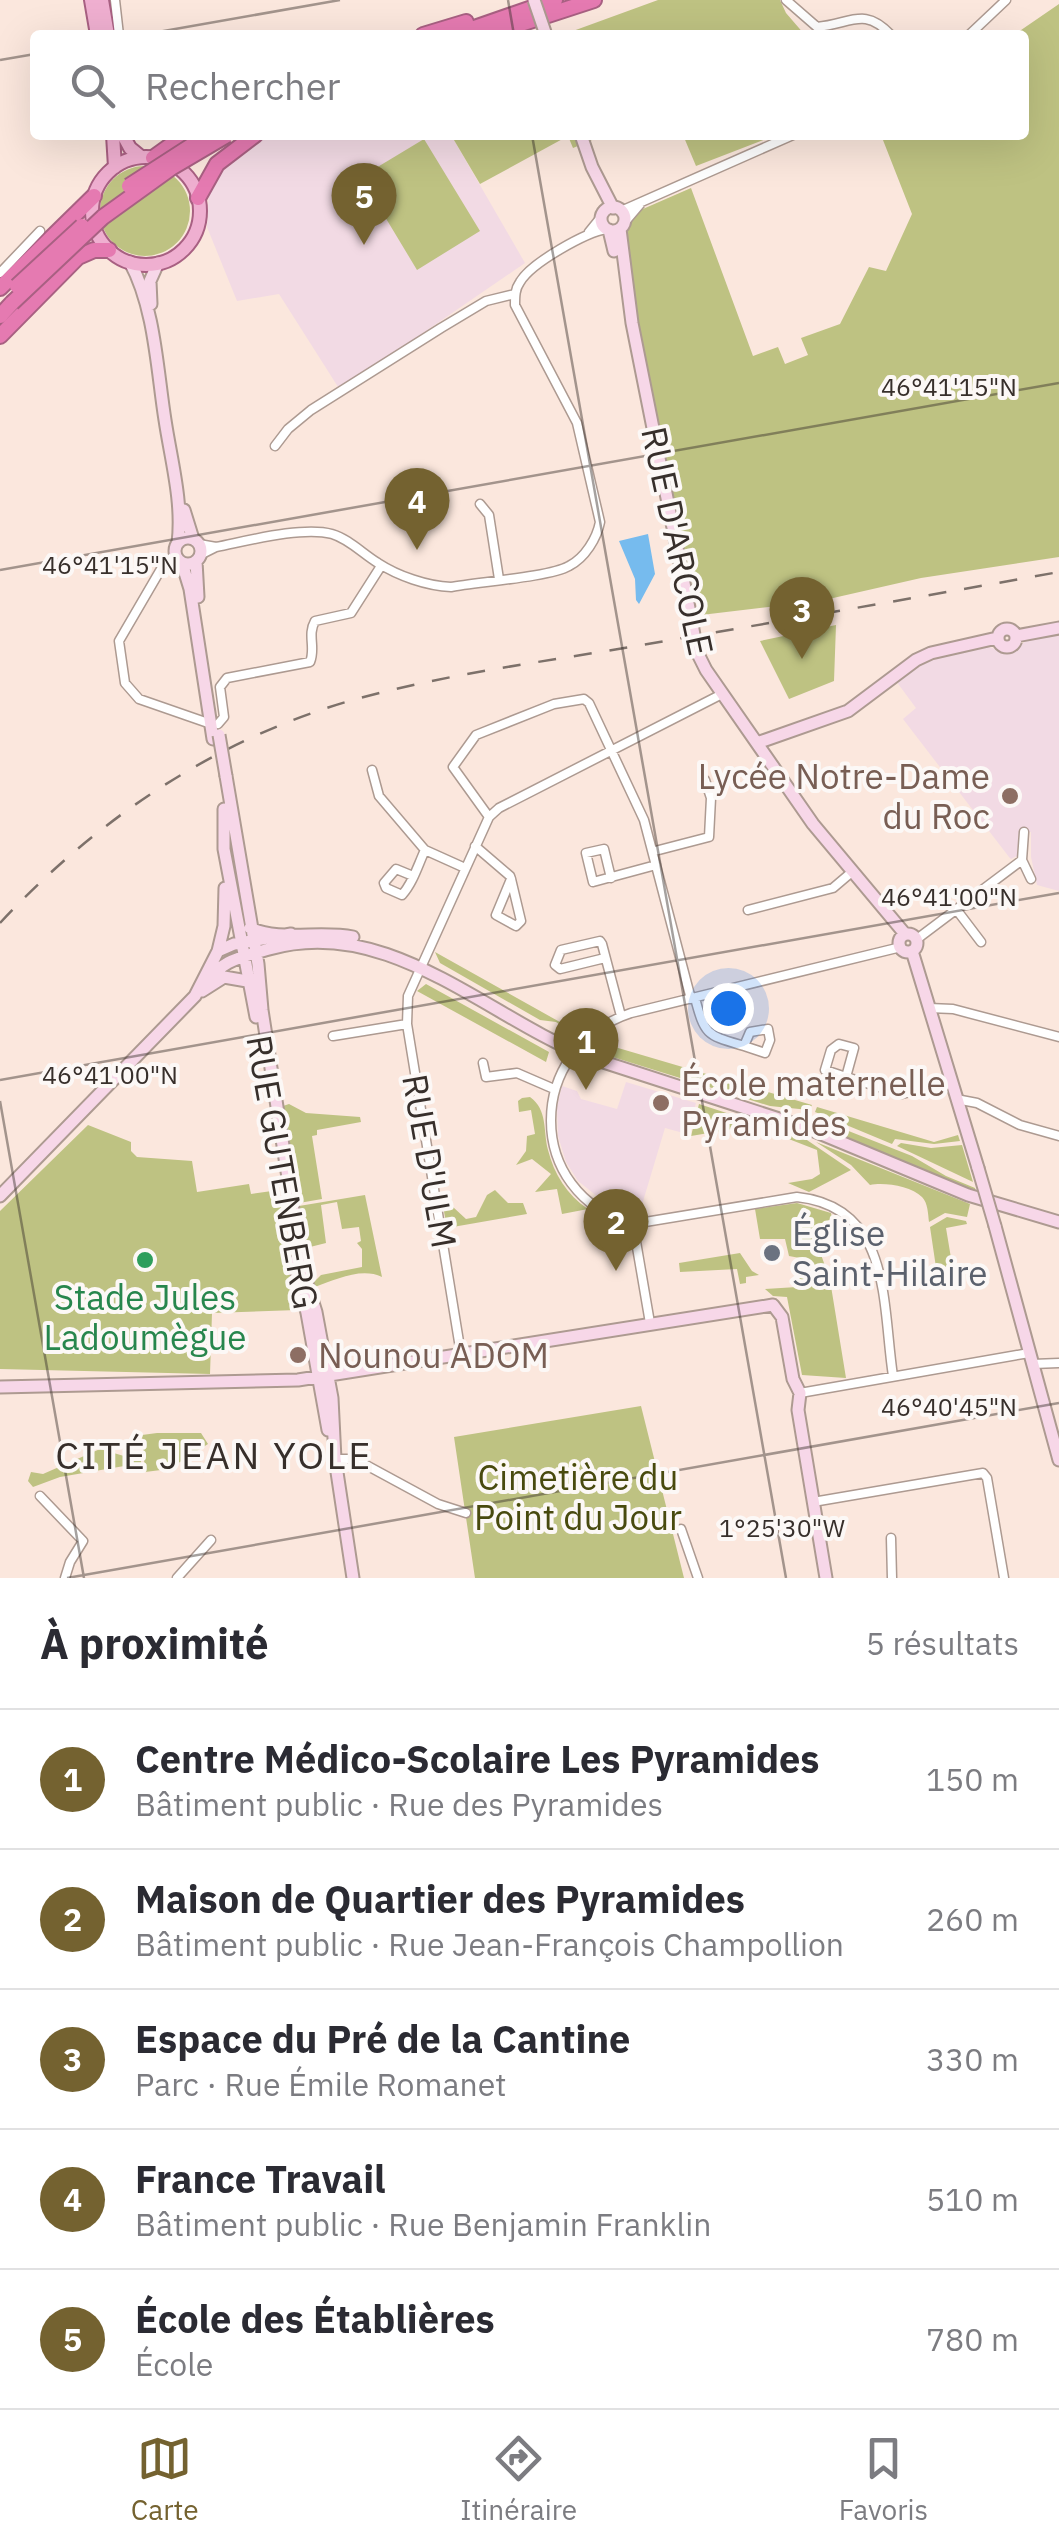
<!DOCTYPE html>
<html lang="fr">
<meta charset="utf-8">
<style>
:root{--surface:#fff;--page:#f2f2f3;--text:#2b2b33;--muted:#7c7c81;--line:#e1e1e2;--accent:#746230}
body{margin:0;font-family:"IBM Plex Sans",sans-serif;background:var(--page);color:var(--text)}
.you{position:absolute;left:728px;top:1008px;width:35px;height:35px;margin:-25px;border:8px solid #fff;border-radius:50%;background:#1a73e8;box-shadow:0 0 0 15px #1a73e833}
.badge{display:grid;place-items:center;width:65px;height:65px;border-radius:50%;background:var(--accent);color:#fff;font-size:32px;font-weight:700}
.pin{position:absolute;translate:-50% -82px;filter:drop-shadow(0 2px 5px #0008)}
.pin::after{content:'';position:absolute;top:52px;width:35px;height:30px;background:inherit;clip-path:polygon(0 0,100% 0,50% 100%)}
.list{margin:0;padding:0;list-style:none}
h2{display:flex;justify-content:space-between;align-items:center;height:130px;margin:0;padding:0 40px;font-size:42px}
h2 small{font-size:32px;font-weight:400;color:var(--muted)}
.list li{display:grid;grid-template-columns:65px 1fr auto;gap:30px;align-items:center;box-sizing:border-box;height:140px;padding:0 40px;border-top:2px solid var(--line)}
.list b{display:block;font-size:38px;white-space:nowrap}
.list p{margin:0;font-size:32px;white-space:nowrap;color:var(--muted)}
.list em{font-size:32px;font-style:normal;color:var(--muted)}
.icon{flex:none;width:55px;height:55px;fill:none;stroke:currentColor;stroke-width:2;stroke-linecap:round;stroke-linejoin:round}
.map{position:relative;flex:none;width:1059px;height:1578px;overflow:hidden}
.search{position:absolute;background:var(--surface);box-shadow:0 10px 40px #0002;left:30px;right:30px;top:30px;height:110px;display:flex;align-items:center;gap:25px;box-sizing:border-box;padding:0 35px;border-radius:10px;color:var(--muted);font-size:38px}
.sheet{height:830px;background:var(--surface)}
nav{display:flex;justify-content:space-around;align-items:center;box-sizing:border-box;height:140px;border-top:2px solid var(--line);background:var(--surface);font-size:28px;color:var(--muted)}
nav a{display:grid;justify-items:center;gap:5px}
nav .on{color:var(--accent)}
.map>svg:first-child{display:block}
.education{fill:#f2dae4}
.green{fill:#bec282}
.water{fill:#76bbee}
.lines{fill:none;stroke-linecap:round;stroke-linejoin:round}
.street-casing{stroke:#ad9a91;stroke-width:11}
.secondary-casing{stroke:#ad9a91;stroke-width:15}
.primary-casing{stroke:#a86082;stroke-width:16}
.highway-casing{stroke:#a86082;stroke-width:18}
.street{stroke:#fff;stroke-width:8}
.secondary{stroke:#f7d7e8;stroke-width:11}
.primary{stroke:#efafd0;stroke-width:12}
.highway{stroke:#e57ab1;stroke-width:14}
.rail{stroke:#7d716a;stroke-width:2.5;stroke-dasharray:18 18;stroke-linecap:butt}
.secondary-bridge-casing{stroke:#ad9a91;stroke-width:15;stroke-linecap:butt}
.highway-bridge-casing{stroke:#a86082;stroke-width:18;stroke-linecap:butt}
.secondary-bridge{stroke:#f7d7e8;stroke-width:11}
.highway-bridge{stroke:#e57ab1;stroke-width:14}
.ticks{fill:none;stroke:#372f2b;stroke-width:2.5;stroke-opacity:0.45}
.education-dot{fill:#8d6e63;stroke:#fcf8f6;stroke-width:4}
.worship-dot{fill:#6b7280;stroke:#fcf8f6;stroke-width:4}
.leisure-dot{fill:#2e9e5b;stroke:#fcf8f6;stroke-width:4}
.labels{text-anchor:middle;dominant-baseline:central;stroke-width:8;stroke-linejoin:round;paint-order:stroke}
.street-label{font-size:35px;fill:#372f2b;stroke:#fcf8f6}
.education-label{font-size:35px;fill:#785e54;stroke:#fcf8f6;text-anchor:start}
.worship-label{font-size:35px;fill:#5b616d;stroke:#fcf8f6;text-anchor:start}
.leisure-label{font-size:35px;fill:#27864d;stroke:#fcf8f6}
.park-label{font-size:35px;fill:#484a0e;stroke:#fcf8f6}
.neighbourhood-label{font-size:38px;letter-spacing:2.5px;fill:#372f2b;stroke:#fcf8f6}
.ticks-label{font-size:25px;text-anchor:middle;fill:#372f2b;stroke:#fcf8f6;stroke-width:8;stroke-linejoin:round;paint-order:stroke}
</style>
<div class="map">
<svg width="1059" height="1578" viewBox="0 0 1059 1578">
<rect width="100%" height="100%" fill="#fbe7dd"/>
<!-- education -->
<path class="education" d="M267,135H451L525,263L340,390L279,294L237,301L207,227L209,190L227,165Z
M1059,632V891L1037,885L1031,857V832H1019L1017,856L1011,859L1009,857L903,719L916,708L896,681L919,664L941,655L984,646L1012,653L1029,638Z
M626,1082L696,1103L687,1134L665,1128L638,1218L618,1213L578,1181L566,1162L558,1136L557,1107L562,1086L577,1091L581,1099L617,1109Z"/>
<!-- green -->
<path class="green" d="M658,0H780L786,13L805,35H562Z
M1059,4V557L921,578L820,601L701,615L664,482L625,237L636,212L691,188L753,356L778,347L785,364L808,355L801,338L840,324L869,267L886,271L912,214L881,135H1024V35H1014Z
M451,135H604L573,148L568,136L480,184Z
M683,135H776L696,166Z
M424,139L480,231L417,270L361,177Z
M100 211a45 45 0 1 1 90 0a45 45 0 1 1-90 0Z
M836,625L834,681L789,699L760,641Z
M435,952L583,1035L579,1038L556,1022L540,1020L440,963Z
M426,984L549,1052L546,1062L417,991Z
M605,1034L608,1045L812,1105L809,1110L770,1106L600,1053L593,1043Z
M530,1097C548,1110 543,1131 548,1150C554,1174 567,1195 588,1209L562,1214L557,1189L535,1192L551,1174L532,1159L516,1165L526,1151L527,1136L535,1134L531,1110L519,1112L518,1101L522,1098Z
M289,1104L306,1113L360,1117L361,1122L317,1130V1135L312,1136L322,1199L299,1203L296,1194L283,1106Z
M699,1104L748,1120L744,1127L691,1136Z
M817,1107L934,1142L958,1135L960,1141L934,1144L895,1139L892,1144L815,1112Z
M813,1117L912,1156L946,1176L975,1188L976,1192L846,1138C839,1130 822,1123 812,1125Z
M88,1125L131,1142V1151L137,1157L192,1161L197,1192L249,1184L251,1194L279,1190L297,1310L212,1313L210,1374L0,1369V1211Z
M787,1132L804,1138L851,1170L809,1192L788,1183L812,1179L820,1174L817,1150L781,1136Z
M816,1142L970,1204L967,1217L945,1213L929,1222C928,1214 928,1203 922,1197C911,1186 884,1182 870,1185L851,1165Z
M901,1143L931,1148L962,1145L973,1182L897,1146Z
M495,1190L508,1203H523L527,1214L447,1228L443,1206L453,1207L466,1219L476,1217L487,1195Z
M365,1195L382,1277C361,1267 335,1280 315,1287L313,1283L321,1275L362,1267V1249L357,1243L361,1241L359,1227L342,1229L337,1202L321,1205L326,1243L306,1248L299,1206Z
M797,1203L831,1213L832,1218L819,1227L825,1243L819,1249L829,1277L822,1274L830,1280L846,1378L802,1375L787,1297L773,1296L765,1289L797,1287L795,1270L802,1275L813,1270L822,1274L805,1259L789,1256L785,1239H760L755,1209Z
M947,1217L966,1221L967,1224L946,1228L954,1276H962L963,1285L953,1288L947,1279L937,1274L930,1227Z
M740,1253L752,1271L759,1275L746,1277V1283L740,1284L737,1269L680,1272L679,1263Z
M641,1406L684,1578H475L454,1437Z
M157,1433H201L208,1444L169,1469L145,1472L142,1435Z
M100,1449L141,1461L142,1473H139L136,1464L60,1477L33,1487L28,1481L31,1472L43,1474Z"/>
<!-- water -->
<path class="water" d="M648,534L655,574L639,604L636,600L635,579L619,541Z"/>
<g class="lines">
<!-- street casing -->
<g class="street-casing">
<path id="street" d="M115,0L119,35
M786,0L817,27C851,24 864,6 891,35
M969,35L1006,0
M621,211L793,135
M625,222L642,202
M589,232L602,216
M0,273L40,231
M275,446L288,429L311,410L441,328L486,301L515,294
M480,504L489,515L499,579
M199,544L216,547L200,555
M216,547C247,541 302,526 332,534C349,539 363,554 378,563C398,576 427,586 451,587C477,582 550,577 569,566C585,558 597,538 600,522L577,423L515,305C515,296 515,289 520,282C531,263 586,232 607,229
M175,554L161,569L180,561
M161,569L119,641L125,683L139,699L211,724
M218,724L224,717L220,687L227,678L310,662C316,648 307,635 315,621L351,613L381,566
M372,770L379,796L425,850L465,868
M489,817L453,767L476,735L554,704L584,699L589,703L644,820L691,999
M475,846L510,876L511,879L521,921L516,926L496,915L511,879
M655,851L709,837L711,798L705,780
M1022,860L1024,832
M413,876L396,869L384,883L386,888L402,895C413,883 418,865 425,850
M611,878L604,849L586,853L593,882L656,865
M956,909L981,942
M748,910L833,888L853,871
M917,939L1022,860L1031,879
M605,958L560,969L555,965L561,950L600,941L602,944L621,1016
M695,998C705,1036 707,1035 744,1046
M929,1008L953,1009L1059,1037
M768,1029L770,1040L765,1053L744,1046L750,1032Z
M333,1036L407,1024
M839,1044L854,1048L846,1077L825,1070L831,1050Z
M483,1063L486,1077L517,1073L554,1089
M846,1077L902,1094L951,1082
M956,1099L977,1103L1020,1125L1059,1136
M633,1224L650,1323
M461,1354L407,1024L408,996L489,817L499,808L722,694
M1033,1364L1059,1363
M893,1376C882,1304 892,1207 797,1197L633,1224C523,1194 525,1048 631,1013L901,947
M800,1393L1029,1353
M335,1459H355L438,1504L466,1513
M40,1496L83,1541L70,1562L65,1578
M813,1502L983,1473L987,1478L1004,1578
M681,1529L698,1578
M891,1538L892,1578
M177,1578L211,1540"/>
</g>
<!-- secondary casing -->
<g class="secondary-casing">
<path id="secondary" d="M581,135L592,167L613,208
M601 219a12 12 0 1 1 24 0a12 12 0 1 1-24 0Z
M620,229L632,323L691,618
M609,230L614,251
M130,262C155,308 157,370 165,420C171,460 183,502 178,543
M151,304L150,281L158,263
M184,510L193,539
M175 551a13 13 0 1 1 26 0a13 13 0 1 1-26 0Z
M196,561L198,597
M182,563L190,589L213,739
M998 638a9 9 0 1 1 18 0a9 9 0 1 1-18 0Z
M1016,636L1059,628
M697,652L706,670L813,824L905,934
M757,743L848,711L916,660L931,653L997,638
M226,776L258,964L262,1010L302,1268L316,1312L332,1398L335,1459L353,1578
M224,809V849L256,1017
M250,928C281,942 319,930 353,937
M899 943a9 9 0 1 1 18 0a9 9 0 1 1-18 0Z
M218,951L224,926L225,888
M912,951L978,1168
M203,984C227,958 236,959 269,949C387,915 484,1015 588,1057L807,1128L968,1195L1059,1222
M202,991L224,977L247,981
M0,1196L195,996L218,951L234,944L291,934
M995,1226L1059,1460
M294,1262L307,1313L328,1430
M0,1387L298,1380L773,1305L782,1317L793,1379L800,1393L798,1410L826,1578"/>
</g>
<!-- primary casing -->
<g class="primary-casing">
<path id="primary" d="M91,0L97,35
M102,0L108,35
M113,135L115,167
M123,135L130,148L141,157
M92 211a54 54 0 1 1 108 0a54 54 0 1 1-108 0Z"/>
</g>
<!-- highway casing -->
<g class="highway-casing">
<path id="highway" d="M423,35L466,22
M454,35L555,0
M487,35L594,0
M153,158L185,135
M198,198L217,164L255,135
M0,288L94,196
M0,316L12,303
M0,336L78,257L94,250H109"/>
</g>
<!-- street -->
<use href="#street" class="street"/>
<!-- secondary -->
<use href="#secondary" class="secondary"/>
<!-- primary -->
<use href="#primary" class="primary"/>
<!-- highway -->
<use href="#highway" class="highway"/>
<!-- rail -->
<path class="rail" d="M0,923C95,821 211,742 346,702C442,674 544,662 642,645C781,621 920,597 1059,572"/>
<!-- secondary-bridge casing -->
<g class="secondary-bridge-casing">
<path id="secondary-bridge" d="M534,0L546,35
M691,618L697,652
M219,735L226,776
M978,1168L995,1226"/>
</g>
<!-- highway-bridge casing -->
<g class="highway-bridge-casing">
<path id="highway-bridge" d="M129,186L208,135
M17,286L82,226
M12,303L103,217L171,168L227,135"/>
</g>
<!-- secondary-bridge -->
<use href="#secondary-bridge" class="secondary-bridge"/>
<!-- highway-bridge -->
<use href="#highway-bridge" class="highway-bridge"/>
</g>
<!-- ticks -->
<path class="ticks" d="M508,0L514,35M141,35L340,0M0,60L35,54M532,135L786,1578M0,570L1059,383M0,1080L1059,893M0,1101L84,1578M67,1578L1059,1403"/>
<!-- markers -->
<g class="education-dot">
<circle cx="1010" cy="796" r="10"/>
<circle cx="661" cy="1103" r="10"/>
<circle cx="298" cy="1355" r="10"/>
</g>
<circle class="worship-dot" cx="772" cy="1253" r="10"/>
<circle class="leisure-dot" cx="145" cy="1260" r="10"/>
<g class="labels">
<!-- street labels -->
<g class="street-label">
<text transform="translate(678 541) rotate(78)">RUE D'ARCOLE</text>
<text transform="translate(430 1161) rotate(80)">RUE D'ULM</text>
<text transform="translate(283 1172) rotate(80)">RUE GUTENBERG</text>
</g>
<!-- education labels -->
<g class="education-label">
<text x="990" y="776" text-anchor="end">Lycée Notre-Dame<tspan x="990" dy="40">du Roc</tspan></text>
<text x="681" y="1083">École maternelle<tspan x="681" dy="40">Pyramides</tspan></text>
<text x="318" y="1355">Nounou ADOM</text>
</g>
<!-- worship labels -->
<g class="worship-label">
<text x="792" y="1233">Église<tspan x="792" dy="40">Saint-Hilaire</tspan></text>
</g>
<!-- leisure labels -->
<g class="leisure-label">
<text x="145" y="1297">Stade Jules<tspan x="145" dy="40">Ladoumègue</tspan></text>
</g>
<!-- park labels -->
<g class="park-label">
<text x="578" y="1477">Cimetière du<tspan x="578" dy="40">Point du Jour</tspan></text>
</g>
<!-- neighbourhood labels -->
<g class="neighbourhood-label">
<text x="214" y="1454">CITÉ JEAN YOLE</text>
</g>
</g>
<g class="ticks-label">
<text x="949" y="396">46°41'15"N</text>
<text x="110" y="574">46°41'15"N</text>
<text x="949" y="906">46°41'00"N</text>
<text x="110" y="1084">46°41'00"N</text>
<text x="949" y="1416">46°40'45"N</text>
<text x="782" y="1537">1°25'30"W</text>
</g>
</svg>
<div class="you"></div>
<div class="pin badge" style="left:586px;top:1090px">1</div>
<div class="pin badge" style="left:616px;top:1271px">2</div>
<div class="pin badge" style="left:802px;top:659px">3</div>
<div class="pin badge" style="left:417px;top:550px">4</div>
<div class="pin badge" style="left:364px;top:245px">5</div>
<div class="search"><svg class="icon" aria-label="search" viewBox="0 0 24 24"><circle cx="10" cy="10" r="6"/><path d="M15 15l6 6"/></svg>Rechercher</div>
</div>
<section class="sheet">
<h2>À proximité<small>5 résultats</small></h2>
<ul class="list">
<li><span class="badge">1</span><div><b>Centre Médico-Scolaire Les Pyramides</b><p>Bâtiment public · Rue des Pyramides</p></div><em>150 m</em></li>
<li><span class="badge">2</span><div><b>Maison de Quartier des Pyramides</b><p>Bâtiment public · Rue Jean-François Champollion</p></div><em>260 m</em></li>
<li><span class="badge">3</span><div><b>Espace du Pré de la Cantine</b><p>Parc · Rue Émile Romanet</p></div><em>330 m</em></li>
<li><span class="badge">4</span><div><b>France Travail</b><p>Bâtiment public · Rue Benjamin Franklin</p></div><em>510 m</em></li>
<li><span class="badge">5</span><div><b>École des Établières</b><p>École</p></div><em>780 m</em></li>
</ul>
</section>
<nav>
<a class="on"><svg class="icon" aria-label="map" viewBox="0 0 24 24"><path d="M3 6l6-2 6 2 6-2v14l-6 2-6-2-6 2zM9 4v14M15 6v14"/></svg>Carte</a>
<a><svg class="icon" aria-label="directions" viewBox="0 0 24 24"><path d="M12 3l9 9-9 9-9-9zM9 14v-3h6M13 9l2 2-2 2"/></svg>Itinéraire</a>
<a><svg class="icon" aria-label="saved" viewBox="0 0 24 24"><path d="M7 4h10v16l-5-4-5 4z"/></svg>Favoris</a>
</nav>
